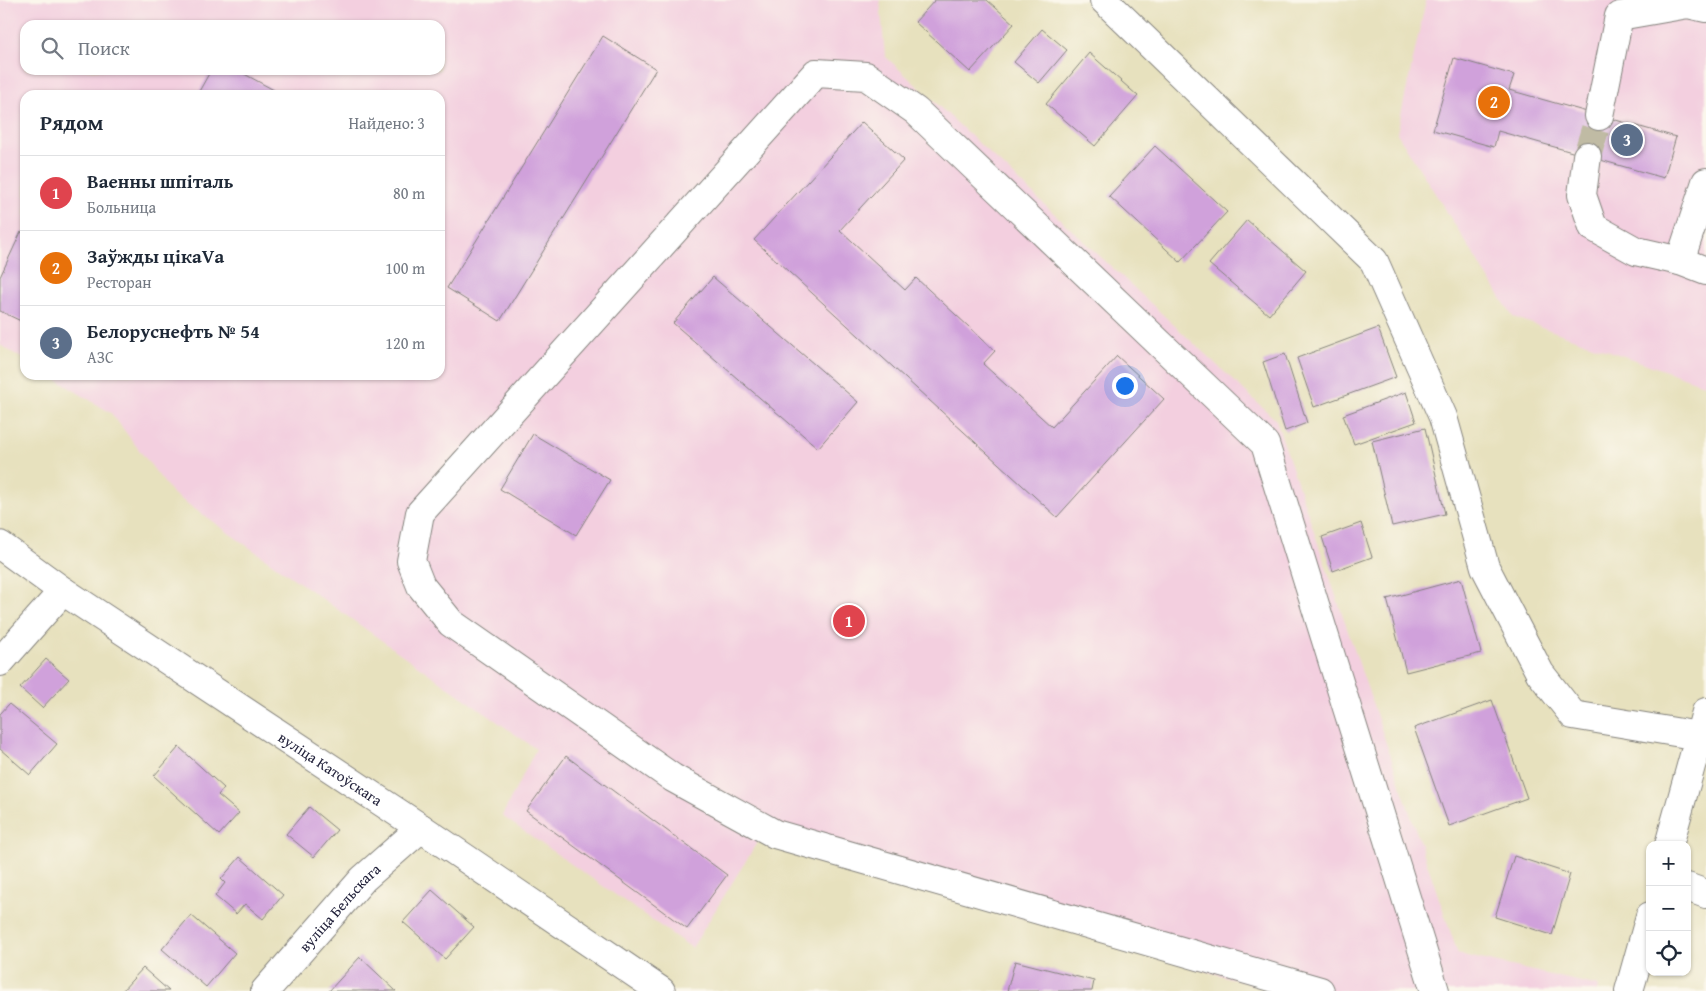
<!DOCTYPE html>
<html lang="ru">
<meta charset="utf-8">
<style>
:root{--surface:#fff;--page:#f2f2f3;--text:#1f2937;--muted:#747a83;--line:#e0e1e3;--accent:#b45309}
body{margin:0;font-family:"Gentium Book Plus",serif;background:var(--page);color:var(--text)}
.controls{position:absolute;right:15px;bottom:15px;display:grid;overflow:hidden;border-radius:10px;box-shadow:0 1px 4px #0004}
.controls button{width:45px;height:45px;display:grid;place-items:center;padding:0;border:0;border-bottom:1px solid var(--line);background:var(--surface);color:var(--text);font:25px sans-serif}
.you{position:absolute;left:1124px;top:385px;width:18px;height:18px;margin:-12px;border:4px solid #fff;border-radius:50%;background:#1a73e8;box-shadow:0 0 0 8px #1a73e833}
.badge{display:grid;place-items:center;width:32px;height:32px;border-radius:50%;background:var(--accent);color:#fff;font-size:16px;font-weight:700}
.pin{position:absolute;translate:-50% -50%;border:2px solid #fff;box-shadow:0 1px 5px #0006}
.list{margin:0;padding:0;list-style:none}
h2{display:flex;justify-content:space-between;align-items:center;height:65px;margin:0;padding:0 20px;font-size:21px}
h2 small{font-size:16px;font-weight:400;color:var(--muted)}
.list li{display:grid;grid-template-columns:32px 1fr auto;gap:15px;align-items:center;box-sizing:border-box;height:75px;padding:0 20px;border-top:1px solid var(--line)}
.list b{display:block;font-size:19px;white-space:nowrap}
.list p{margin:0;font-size:16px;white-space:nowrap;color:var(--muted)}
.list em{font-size:16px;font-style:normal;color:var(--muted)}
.icon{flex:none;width:28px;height:28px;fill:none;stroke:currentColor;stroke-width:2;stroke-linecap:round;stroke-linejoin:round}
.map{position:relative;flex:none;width:1706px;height:991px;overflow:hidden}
.search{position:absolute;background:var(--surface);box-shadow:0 1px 4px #0004;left:20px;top:20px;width:425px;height:55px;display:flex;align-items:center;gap:12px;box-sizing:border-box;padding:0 18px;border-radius:15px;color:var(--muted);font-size:19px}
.panel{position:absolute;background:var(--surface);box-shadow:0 1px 4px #0004;left:20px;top:90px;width:425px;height:290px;border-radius:15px}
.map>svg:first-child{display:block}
.built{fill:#f3cfdf;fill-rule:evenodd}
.building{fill:#d0a1db}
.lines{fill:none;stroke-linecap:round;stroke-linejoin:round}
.minor-tunnel{stroke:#c0bba4;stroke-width:28;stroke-dasharray:28 14;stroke-linecap:butt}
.minor-casing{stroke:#84827c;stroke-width:30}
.major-casing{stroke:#84827c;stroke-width:30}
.minor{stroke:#fff;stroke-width:28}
.major{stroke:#fff;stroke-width:28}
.labels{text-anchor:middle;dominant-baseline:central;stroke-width:5;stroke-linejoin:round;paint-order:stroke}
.street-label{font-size:15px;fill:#22223b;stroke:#fbf7ec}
</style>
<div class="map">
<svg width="1706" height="991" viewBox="0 0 1706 991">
<rect width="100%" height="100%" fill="#fbf7ec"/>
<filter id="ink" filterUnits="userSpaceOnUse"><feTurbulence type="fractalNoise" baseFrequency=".02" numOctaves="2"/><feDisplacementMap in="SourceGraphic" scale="10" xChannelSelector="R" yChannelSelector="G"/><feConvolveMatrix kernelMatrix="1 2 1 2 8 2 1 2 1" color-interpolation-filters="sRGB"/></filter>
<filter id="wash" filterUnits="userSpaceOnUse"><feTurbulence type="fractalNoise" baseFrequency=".0096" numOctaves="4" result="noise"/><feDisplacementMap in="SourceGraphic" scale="20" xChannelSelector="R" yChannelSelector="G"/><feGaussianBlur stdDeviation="1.12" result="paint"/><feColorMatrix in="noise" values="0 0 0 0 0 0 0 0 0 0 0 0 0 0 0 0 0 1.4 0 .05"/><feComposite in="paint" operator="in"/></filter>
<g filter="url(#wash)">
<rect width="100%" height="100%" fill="#e7e1be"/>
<!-- built -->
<path class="built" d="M0,0H880L885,56L1276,420L1458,954L1599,986L1597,991H1275L758,841L692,948L502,816L536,749L172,493L111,413L49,375H440V95H25V360L0,345ZM25,25H440V70H25Z
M1426,0H1706V385L1513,317L1397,133Z"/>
<g id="blocks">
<!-- building -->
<path class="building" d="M935,0H987L1014,24L970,72L915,22Z
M1042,29L1067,50L1039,83L1014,62Z
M603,36L656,69L500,321L447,288Z
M1089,53L1138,96L1095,146L1046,104Z
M1454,58L1514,75L1509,90L1676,137L1664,178L1498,131L1494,147L1433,130Z
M211,70H237L283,95H197Z
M862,122L904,160L840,230L905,290L916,278L995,351L983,364L1052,427L1117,356L1164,399L1057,517L754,240Z
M1155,146L1227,212L1180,262L1109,196Z
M1247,220L1306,271L1269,315L1209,264Z
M21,232L25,234V323L0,311V277Z
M713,277L858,402L818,448L673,323Z
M1378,328L1396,377L1314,407L1297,358Z
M1285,354L1307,423L1285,431L1263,362Z
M1406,392L1416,422L1354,444L1343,415Z
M1425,428L1445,514L1392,526L1372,441Z
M533,434L610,480L576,535L500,489Z
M1361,523L1372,557L1333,571L1322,537Z
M1461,579L1481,653L1406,672L1387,599Z
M46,659L69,679L42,708L20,688Z
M1492,700L1527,798L1449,826L1414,728Z
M9,704L57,744L30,775L0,749V714Z
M179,747L224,788L218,795L239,813L219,835L154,776Z
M566,756L727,875L687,929L526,811Z
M309,807L337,830L314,857L286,834Z
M1514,856L1570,874L1552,935L1495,917Z
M240,857L283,895L263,919L245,904L236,914L215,896L225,883L221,879Z
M432,890L474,927L445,959L403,922Z
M191,915L235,953L206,987L162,949Z
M360,957L396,991H329Z
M1015,961L1094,981L1092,991H1007Z
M143,968L169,991H122Z"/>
</g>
</g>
<g filter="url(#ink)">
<use href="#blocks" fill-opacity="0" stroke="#84827c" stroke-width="1"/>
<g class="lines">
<!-- minor-tunnel -->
<path class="minor-tunnel" d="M1587,156L1599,116"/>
<!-- minor casing -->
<g class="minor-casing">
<g id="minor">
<path d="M1104,0L1374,261L1443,417L1485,567L1540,673L1573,715L1699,736"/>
<path d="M1599,116L1619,16L1688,4L1706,8"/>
<path d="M1587,156L1582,195L1593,227L1636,251L1680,261L1706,271"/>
<path d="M1680,261L1706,182"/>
<path id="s1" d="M0,545L63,591L421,828L661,991"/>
<path d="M0,662L63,591"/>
<path d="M1687,887L1706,894"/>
<path id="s2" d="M265,991L363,879L421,828"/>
<path d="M1320,991L775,834L673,778L451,623L421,586L411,561L420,513L816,73L866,76L916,111L1265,444L1435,991"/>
</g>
</g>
<!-- major casing -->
<g class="major-casing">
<path id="major" d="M1669,845L1706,712
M1629,991L1650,916"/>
</g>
<!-- minor -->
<use href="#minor" class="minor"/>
<!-- major -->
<use href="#major" class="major"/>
</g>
</g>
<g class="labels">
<!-- street labels -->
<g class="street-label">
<text stroke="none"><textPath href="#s1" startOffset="399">вуліца Катоўскага</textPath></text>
<text stroke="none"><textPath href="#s2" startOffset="112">вуліца Бельскага</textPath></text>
</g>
</g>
</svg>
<div class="controls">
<button>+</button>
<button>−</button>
<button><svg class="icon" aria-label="locate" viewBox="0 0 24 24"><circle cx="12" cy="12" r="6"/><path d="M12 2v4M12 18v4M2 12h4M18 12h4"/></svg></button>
</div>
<div class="you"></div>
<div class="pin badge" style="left:849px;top:621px;background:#e0444e">1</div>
<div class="pin badge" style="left:1494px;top:102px;background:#e8710a">2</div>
<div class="pin badge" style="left:1627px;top:140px;background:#5c6f8a">3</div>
<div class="search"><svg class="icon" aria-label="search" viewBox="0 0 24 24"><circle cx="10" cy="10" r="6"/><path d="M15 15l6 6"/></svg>Поиск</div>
<section class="panel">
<h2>Рядом<small>Найдено: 3</small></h2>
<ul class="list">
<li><span class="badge" style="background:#e0444e">1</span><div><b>Ваенны шпіталь</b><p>Больница</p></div><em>80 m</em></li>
<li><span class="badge" style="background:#e8710a">2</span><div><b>Заўжды цікаVа</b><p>Ресторан</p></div><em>100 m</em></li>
<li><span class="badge" style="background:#5c6f8a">3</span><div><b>Белоруснефть № 54</b><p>АЗС</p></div><em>120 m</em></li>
</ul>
</section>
</div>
